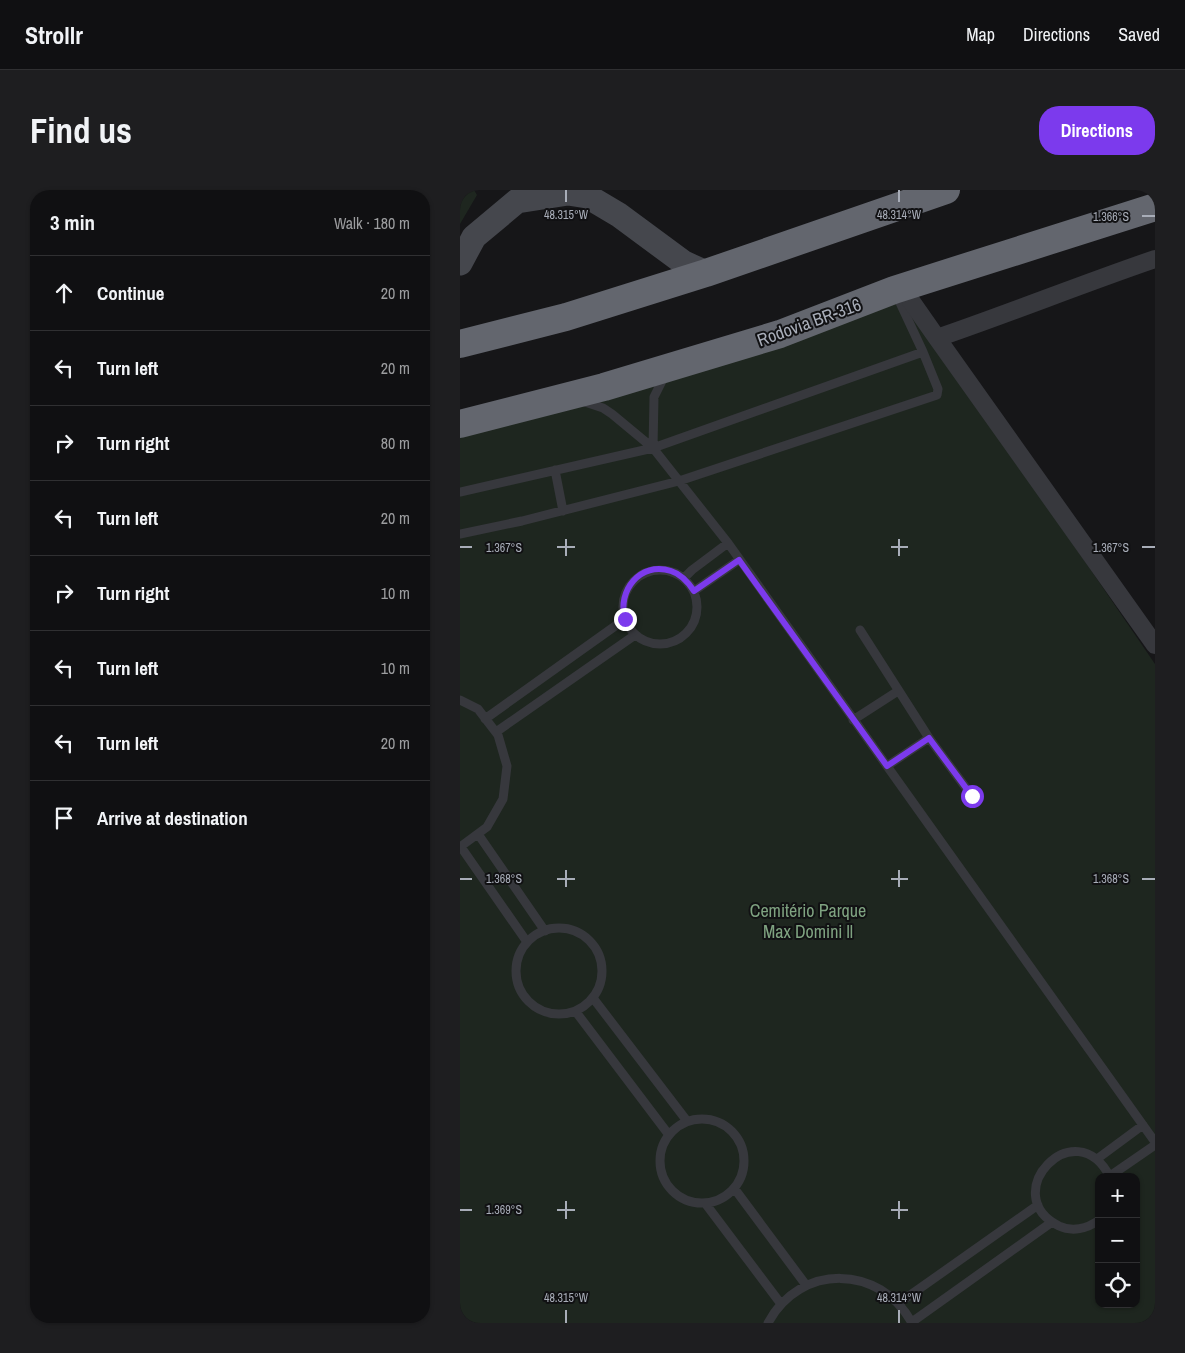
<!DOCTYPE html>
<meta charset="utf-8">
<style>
:root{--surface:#101012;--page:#1e1e20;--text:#f1f3f6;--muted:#9c9d9f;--line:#303032;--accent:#7c3aed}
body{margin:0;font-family:"Archivo Narrow",sans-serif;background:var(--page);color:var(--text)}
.controls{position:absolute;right:15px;bottom:15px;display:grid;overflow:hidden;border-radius:10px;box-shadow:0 1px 4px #0004}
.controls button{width:45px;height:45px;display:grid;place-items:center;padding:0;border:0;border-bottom:1px solid var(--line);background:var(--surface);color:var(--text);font:25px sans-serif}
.stop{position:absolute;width:15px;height:15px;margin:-11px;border:4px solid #7c3aed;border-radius:50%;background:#fff}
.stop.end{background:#7c3aed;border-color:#fff;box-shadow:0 1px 5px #0008}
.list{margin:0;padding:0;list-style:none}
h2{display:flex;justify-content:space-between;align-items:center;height:65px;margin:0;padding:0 20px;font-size:21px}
h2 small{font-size:16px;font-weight:400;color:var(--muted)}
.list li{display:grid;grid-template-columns:32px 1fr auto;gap:15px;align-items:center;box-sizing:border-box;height:75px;padding:0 20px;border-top:1px solid var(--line)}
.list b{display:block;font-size:19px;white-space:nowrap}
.list em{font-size:16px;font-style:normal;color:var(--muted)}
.icon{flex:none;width:28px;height:28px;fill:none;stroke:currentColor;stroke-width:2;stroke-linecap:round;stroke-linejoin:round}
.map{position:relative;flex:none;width:695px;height:1133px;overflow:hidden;border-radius:20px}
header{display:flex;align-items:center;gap:30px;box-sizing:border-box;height:70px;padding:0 25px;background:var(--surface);border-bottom:1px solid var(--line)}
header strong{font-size:24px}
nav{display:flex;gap:28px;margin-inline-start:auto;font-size:18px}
.intro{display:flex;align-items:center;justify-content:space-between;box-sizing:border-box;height:120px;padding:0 30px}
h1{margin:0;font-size:35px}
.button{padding:12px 22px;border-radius:20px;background:var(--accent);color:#fff;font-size:18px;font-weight:700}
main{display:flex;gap:30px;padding:0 30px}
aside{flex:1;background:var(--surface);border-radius:20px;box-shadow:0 1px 4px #0004}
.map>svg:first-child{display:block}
.green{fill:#1e261f;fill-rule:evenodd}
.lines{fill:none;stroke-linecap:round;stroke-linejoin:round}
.lane{stroke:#37383d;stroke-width:9}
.street{stroke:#37383d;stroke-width:18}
.secondary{stroke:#45474d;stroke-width:25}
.highway{stroke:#63666e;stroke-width:28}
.route{stroke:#7c3aed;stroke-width:6}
.ticks{fill:none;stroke:#a8adb8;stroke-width:2}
.labels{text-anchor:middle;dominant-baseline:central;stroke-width:4;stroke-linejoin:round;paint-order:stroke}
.street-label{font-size:18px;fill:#a8adb8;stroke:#111113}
.park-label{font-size:18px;fill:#7fa381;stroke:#111113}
.ticks-label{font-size:12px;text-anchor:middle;fill:#a8adb8;stroke:#111113;stroke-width:4;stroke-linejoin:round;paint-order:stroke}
</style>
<header>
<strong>Strollr</strong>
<nav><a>Map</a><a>Directions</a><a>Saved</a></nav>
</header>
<div class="intro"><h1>Find us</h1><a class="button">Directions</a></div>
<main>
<aside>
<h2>3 min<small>Walk · 180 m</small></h2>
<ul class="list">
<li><svg class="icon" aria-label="ahead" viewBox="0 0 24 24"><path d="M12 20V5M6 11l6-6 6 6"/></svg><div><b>Continue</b></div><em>20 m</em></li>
<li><svg class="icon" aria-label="left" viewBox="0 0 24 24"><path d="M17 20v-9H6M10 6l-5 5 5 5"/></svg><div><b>Turn left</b></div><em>20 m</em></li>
<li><svg class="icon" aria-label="right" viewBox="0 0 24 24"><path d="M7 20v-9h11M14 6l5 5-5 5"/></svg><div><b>Turn right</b></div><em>80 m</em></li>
<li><svg class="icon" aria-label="left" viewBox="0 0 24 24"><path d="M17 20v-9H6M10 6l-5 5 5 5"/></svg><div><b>Turn left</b></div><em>20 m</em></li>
<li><svg class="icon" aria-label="right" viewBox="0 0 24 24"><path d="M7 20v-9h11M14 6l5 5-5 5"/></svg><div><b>Turn right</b></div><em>10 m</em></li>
<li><svg class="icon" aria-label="left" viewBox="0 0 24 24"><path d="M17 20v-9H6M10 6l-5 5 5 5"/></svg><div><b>Turn left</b></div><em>10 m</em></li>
<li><svg class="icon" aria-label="left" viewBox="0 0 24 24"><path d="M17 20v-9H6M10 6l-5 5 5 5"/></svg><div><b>Turn left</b></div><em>20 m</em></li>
<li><svg class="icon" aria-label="arrive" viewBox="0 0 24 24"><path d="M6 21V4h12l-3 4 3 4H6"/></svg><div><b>Arrive at destination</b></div></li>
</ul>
</aside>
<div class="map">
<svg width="695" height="1133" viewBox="0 0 695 1133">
<rect width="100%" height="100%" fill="#161618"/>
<!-- green -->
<path class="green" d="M0,0H14L17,5L0,34Z
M441,102L695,474V1133H0V234ZM639,987H676V1114H639Z"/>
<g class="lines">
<!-- lane -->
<path class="lane" d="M205,185L194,207L193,258L268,353L695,952
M122,211L143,218L152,224L193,258
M95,280L103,321
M0,302L193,258L463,162
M0,344L62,331L219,291L477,205L478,199L463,162L436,104
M163 417a37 37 0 1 1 74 0a37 37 0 1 1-74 0Z
M224,388L232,380L268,353
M234,401L279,370
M400,440L469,548L512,606
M0,510L18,519L38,545L47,576L43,609L27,637L0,657
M25,529L165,429
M393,530L438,501
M36,542L175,445
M427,576L469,548
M18,644L85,741
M1,657L67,752
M56 781a43 43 0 1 1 86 0a43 43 0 1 1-86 0Z
M133,808L227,931
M116,822L209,945
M200 971a42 42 0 1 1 84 0a42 42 0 1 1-84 0Z
M637,969L683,935
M650,986L695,955
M274,998L346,1095
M245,1013L321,1114
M639,1030C627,1039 612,1042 599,1036C536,1005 615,919 650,987
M439,1113L578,1015
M452,1132L592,1032
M308,1133C340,1073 420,1074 452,1133"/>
<!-- street -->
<path class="street" d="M442,98L477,148C550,123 622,94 695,69
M477,148L695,455"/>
<!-- secondary -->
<path class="secondary" d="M0,73L14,47L57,11L108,3L127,6L159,25L224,73L246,83"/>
<!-- highway -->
<path class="highway" d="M0,154L106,127L246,83L486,0
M0,234L144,197L320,144L434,100L695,17"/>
</g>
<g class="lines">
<!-- route -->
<path class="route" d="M165,429C157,401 180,371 211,381C221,384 228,392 234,401L279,370L427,576L469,548L512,606"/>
</g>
<!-- ticks -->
<path class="ticks" d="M106,0V12M439,0V12M682,26H695M106,349V366M439,349V366M0,357H12M97,357H115M431,357H448M682,357H695M106,680V697M439,680V697M0,689H12M97,689H115M431,689H448M682,689H695M106,1011V1029M439,1011V1029M0,1020H12M97,1020H115M431,1020H448M106,1120V1133M439,1120V1133"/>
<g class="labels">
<!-- street labels -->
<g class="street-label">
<text transform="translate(349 132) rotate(-20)">Rodovia BR-316</text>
</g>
<!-- park labels -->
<g class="park-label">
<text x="348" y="720">Cemitério Parque<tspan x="348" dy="21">Max Domini ll</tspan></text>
</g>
</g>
<g class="ticks-label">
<text x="106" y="29">48.315°W</text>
<text x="439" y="29">48.314°W</text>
<text x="651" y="31">1.366°S</text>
<text x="44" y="362">1.367°S</text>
<text x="651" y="362">1.367°S</text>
<text x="44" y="693">1.368°S</text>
<text x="651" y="693">1.368°S</text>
<text x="44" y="1024">1.369°S</text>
<text x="106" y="1112">48.315°W</text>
<text x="439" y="1112">48.314°W</text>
</g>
</svg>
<div class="controls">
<button>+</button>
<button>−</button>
<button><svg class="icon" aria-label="locate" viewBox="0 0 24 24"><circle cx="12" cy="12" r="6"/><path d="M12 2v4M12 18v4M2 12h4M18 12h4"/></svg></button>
</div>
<div class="stop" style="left:512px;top:606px"></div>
<div class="stop end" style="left:165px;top:429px"></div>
</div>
</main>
